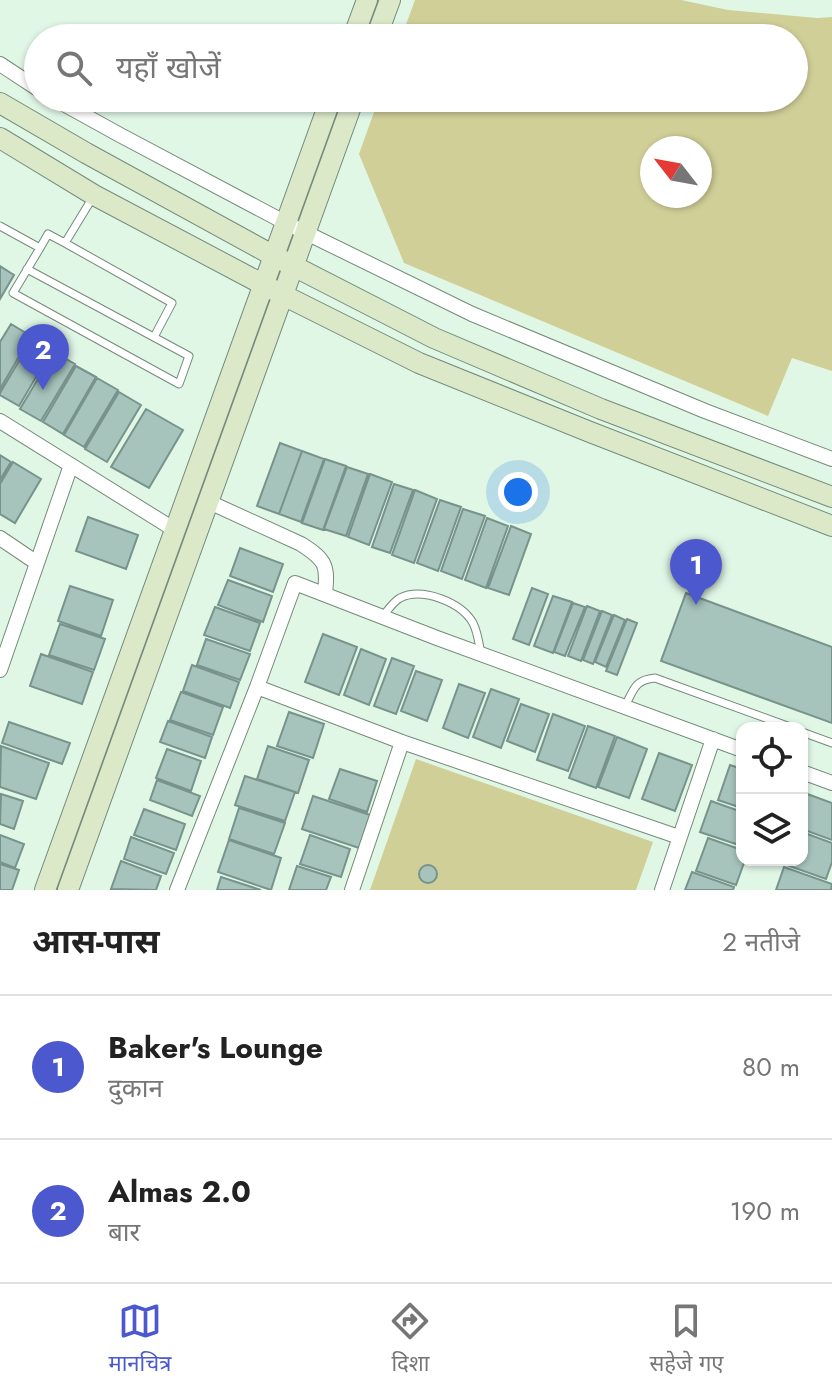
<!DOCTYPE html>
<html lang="hi">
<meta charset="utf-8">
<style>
:root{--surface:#fff;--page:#f2f2f2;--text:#222;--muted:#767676;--line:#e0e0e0;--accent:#4b58ce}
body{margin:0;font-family:Jost,"Noto Sans Devanagari",sans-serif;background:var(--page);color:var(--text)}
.controls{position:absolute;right:24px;bottom:24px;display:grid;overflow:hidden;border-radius:16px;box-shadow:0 2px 6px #0004}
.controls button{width:72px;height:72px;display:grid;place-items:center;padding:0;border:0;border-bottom:2px solid var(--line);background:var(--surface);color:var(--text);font:40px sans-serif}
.compass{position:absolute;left:640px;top:136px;width:72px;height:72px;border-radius:50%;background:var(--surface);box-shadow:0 2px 6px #0004;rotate:301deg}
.you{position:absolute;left:518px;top:492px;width:28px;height:28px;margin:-20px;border:6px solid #fff;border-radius:50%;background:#1a73e8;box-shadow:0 0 0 12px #1a73e833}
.badge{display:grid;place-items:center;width:52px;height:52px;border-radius:50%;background:var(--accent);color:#fff;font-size:26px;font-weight:700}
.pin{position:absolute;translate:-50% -66px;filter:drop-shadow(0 2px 4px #0008)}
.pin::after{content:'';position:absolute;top:42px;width:28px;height:24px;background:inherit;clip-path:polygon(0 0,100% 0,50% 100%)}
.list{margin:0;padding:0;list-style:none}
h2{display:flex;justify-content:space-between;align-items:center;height:104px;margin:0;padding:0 32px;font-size:34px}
h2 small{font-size:26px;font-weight:400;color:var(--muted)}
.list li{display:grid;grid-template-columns:52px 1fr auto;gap:24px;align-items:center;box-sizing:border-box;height:144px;padding:0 32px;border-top:2px solid var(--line)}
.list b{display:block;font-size:30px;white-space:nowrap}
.list p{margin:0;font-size:26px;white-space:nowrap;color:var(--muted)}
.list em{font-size:26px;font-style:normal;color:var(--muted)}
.icon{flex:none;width:44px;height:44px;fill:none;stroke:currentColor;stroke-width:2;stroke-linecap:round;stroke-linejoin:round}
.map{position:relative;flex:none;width:832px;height:890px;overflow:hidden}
.search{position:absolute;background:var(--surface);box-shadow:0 2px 6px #0004;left:24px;right:24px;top:24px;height:88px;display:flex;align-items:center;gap:20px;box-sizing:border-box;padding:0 28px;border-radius:44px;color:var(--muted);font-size:30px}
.sheet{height:392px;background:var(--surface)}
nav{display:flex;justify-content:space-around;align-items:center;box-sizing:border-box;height:112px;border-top:2px solid var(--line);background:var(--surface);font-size:22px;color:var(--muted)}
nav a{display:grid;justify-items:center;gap:4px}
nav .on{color:var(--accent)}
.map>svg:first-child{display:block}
.green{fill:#d1cf98;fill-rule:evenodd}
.building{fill:#a6c3bc;stroke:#77938c;stroke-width:2}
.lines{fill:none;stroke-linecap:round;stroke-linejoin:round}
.lane-casing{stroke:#758a7b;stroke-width:9}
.street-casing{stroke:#758a7b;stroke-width:16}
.secondary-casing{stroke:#758a7b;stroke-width:22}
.lane{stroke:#fff;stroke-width:7}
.street{stroke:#fff;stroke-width:14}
.secondary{stroke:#dbe9c9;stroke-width:20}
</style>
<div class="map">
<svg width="832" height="890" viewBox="0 0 832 890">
<rect width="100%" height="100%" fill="#e0f7e6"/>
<!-- green -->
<path class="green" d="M415,0H681L728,10L817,18L832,17V371L792,358L768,416L404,263L359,154L379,98H794V38H401ZM652,148H700V196H652Z
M416,759L653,842L636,890H370Z"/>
<!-- building -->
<path class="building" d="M0,266L14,275L0,299Z
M11,324L31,336L0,389V342Z
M32,339L52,350L19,406L0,395V393Z
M54,352L75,364L41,421L20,409Z
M76,366L96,377L63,434L43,422Z
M97,378L118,390L84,447L64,435Z
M119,392L141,405L107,462L85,449Z
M146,409L183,430L149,488L111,467Z
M280,443L302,451L279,514L257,506Z
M302,451L324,459L301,522L279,514Z
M0,455L11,462L0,480Z
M325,459L346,466L323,530L302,523Z
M13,462L41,479L15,523L0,514V484Z
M347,467L368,474L346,536L324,529Z
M370,474L392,482L369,545L348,537Z
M394,484L413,490L390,553L372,547Z
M415,490L437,499L414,563L392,555Z
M440,500L461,507L438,571L417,563Z
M463,509L485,516L462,579L441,571Z
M88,517L138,535L126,569L76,551Z
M487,518L508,526L486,588L465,580Z
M511,526L531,534L509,595L488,588Z
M240,548L283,564L273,592L230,576Z
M228,580L272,596L263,622L218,605Z
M70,586L113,600L101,636L58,621Z
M532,588L548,594L529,645L513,639Z
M686,593L832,647V723L661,661Z
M553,596L572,602L553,653L534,646Z
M573,603L585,607L565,656L554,652Z
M587,606L600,611L581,661L568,656Z
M215,607L260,623L250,651L204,635Z
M602,611L612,615L593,664L583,660Z
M614,615L625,620L606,667L595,662Z
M627,619L637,623L617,675L606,671Z
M60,624L105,639L94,670L49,655Z
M323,634L357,647L339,695L305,682Z
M206,639L250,654L240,680L197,665Z
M361,649L386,659L369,705L344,695Z
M41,654L93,672L82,704L30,686Z
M392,658L414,666L396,714L374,706Z
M192,665L239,682L230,708L183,691Z
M416,671L442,680L427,721L401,711Z
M459,684L485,693L468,738L443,728Z
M491,689L519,699L501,748L473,737Z
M181,692L223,707L213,735L170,720Z
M521,704L549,714L535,752L507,741Z
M289,712L324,724L313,758L277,746Z
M553,714L585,726L568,771L537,760Z
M168,721L212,737L205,758L160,742Z
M9,722L70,743L62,764L2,743Z
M588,726L615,736L596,788L569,778Z
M617,737L647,749L629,798L598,787Z
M1,746L49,763L36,799L0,787Z
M268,746L309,760L298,793L257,779Z
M167,749L201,761L191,791L156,778Z
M659,753L692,765L675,811L642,799Z
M730,765L742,769V808L718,800Z
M340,769L377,781L367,812L329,799Z
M245,776L295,792L285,821L235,805Z
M157,780L200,796L192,816L150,800Z
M802,792L832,803V840L802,829Z
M1,794L23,801L14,829L0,824Z
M313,796L370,815L359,848L302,829Z
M711,801L742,812V846L700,832Z
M239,808L285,823L274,854L229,839Z
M144,809L185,824L176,850L134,835Z
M802,832L832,843V862L826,879L778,862L779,860H802Z
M0,835L24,844L15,868L0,862Z
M310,835L350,849L341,877L300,864Z
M131,837L174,853L166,874L124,859Z
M708,838L742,850V860H745L736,885L696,871Z
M229,840L281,858L271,890L218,872Z
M121,861L161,876L156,890L111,889Z
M0,864L19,870L12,890H0Z
M419 874a9 9 0 1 1 18 0a9 9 0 1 1-18 0Z
M297,866L331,877L326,890H289Z
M784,867L832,884L831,890H776Z
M692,872L734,887L733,890H685Z
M221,877L261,890H217Z"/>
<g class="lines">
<!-- lane casing -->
<g class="lane-casing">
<path id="lane" d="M0,226L40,248L48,234L65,243L93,197
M65,243L172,303L154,337
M27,269L189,356L179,384L13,293L40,248
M383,616C388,610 393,602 400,598C422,587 461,602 473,623C478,633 479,644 481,654
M625,706C634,690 634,680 655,678L793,728
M802,732L832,743"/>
</g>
<!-- street casing -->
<g class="street-casing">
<path id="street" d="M0,64L38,89
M53,98L120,135L286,223L472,314L705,411L832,459
M0,421L175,530
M209,502L301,544C326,560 328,565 325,594
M0,538L37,563
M0,670L71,465
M257,687L402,742L679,837
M802,772L832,783
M177,890L257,687L295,583L437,638L742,750
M352,890L402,742
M662,890L713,739"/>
</g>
<!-- secondary casing -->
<g class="secondary-casing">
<path id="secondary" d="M353,38L367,0
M376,38L390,0
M0,103L86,153L274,256L434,338L601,409L832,497
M0,138L94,195L283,295L419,363L590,432L832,526
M45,890L331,98
M68,890L354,98"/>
</g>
<!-- lane -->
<use href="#lane" class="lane"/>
<!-- street -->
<use href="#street" class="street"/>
<!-- secondary -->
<use href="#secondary" class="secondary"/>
</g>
</svg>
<div class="controls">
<button><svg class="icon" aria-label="locate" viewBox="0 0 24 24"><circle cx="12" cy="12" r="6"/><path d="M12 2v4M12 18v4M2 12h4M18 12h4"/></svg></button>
<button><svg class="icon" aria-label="layers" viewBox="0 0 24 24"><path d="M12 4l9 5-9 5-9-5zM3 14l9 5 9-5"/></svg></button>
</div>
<svg class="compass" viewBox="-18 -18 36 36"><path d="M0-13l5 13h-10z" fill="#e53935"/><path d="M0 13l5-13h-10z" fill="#767676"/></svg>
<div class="you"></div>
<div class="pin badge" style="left:696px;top:605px">1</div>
<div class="pin badge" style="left:43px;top:390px">2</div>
<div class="search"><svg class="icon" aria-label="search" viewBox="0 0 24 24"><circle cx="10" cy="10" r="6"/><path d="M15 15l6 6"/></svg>यहाँ खोजें</div>
</div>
<section class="sheet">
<h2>आस-पास<small>2 नतीजे</small></h2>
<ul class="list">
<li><span class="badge">1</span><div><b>Baker's Lounge</b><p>दुकान</p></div><em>80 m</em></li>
<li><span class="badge">2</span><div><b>Almas 2.0</b><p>बार</p></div><em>190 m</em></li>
</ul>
</section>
<nav>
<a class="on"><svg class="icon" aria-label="map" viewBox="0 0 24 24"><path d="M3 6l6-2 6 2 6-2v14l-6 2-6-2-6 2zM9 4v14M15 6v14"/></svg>मानचित्र</a>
<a><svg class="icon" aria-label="directions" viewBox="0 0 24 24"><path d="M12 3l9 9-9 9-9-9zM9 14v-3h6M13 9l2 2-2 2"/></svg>दिशा</a>
<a><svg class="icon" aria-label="saved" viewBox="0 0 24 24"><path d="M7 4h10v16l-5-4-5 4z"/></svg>सहेजे गए</a>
</nav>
